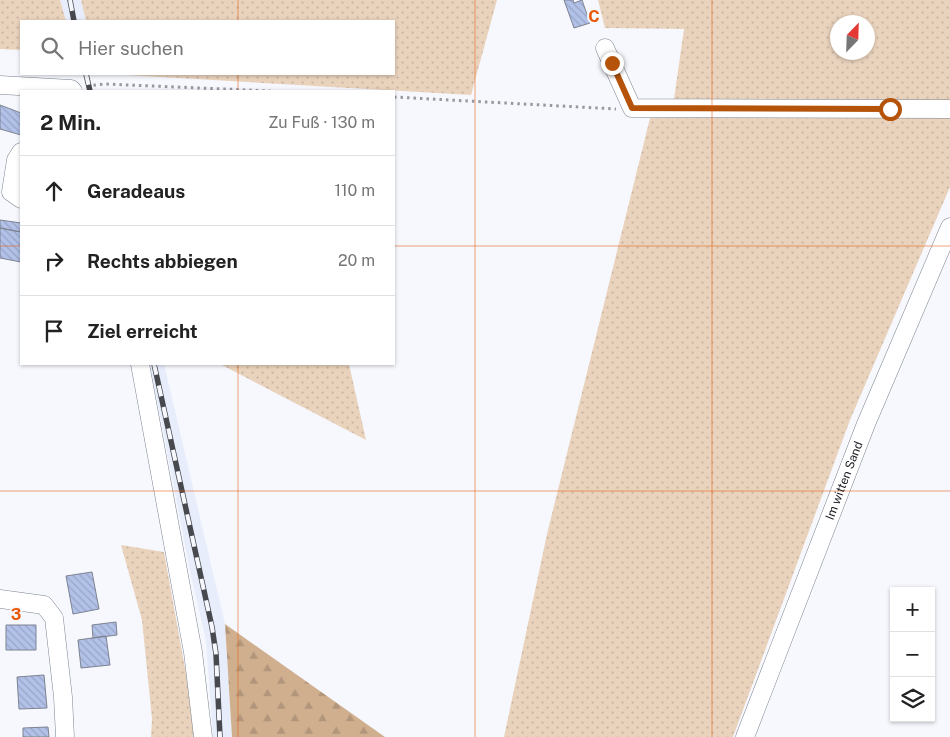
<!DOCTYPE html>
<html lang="de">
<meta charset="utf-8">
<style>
:root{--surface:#fff;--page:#f2f2f2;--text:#222;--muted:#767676;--line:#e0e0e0}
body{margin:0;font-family:"Public Sans",sans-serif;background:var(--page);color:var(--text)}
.controls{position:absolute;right:15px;bottom:15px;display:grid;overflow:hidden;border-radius:0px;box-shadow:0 1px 4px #0004}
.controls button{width:45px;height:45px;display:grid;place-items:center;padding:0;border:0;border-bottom:1px solid var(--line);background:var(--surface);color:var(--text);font:25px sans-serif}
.compass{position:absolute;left:830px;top:15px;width:45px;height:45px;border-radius:50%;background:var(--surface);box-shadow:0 1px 4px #0004;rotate:23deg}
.stop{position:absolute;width:15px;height:15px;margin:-11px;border:4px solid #b45309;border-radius:50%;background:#fff}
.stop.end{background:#b45309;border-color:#fff;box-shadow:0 1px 5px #0008}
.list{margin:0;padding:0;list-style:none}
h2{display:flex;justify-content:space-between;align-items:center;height:65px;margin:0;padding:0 20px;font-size:21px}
h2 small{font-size:16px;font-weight:400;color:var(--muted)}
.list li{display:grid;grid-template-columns:32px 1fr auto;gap:15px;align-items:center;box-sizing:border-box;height:70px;padding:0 20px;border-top:1px solid var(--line)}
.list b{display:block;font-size:19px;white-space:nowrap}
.list em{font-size:16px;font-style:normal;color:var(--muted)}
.icon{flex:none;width:28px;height:28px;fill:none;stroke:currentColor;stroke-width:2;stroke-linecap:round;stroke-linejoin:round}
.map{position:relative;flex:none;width:950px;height:737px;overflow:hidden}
.search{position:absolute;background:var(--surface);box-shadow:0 1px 4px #0004;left:20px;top:20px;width:375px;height:55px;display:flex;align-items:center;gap:12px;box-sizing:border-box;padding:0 18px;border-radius:0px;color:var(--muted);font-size:19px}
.panel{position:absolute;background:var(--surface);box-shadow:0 1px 4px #0004;left:20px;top:90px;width:375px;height:275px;border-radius:0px}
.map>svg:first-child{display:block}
.built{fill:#e8edfb}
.grass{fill:url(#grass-dots);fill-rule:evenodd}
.forest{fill:url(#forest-firs)}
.building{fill:url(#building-back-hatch);stroke:#7e8391}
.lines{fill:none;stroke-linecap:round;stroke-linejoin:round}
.minor-casing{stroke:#7d8390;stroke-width:19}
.path{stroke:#97999e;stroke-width:3;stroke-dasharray:2.5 4;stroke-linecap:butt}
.minor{stroke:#fff;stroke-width:18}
.rail-casing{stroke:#47494e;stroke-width:5.5}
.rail{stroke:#f6f8fe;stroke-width:4;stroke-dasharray:11;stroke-linecap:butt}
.route{stroke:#b45309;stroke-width:6}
.grid{fill:none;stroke:#e8590c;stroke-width:1;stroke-opacity:0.55}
.labels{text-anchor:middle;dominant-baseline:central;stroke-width:4;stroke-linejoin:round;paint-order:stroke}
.street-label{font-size:12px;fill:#191b20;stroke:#f6f8fe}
.grid-label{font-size:16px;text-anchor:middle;font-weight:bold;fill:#e8590c;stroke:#f6f8fe;stroke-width:4;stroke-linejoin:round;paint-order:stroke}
</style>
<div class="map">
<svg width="950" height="737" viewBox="0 0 950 737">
<defs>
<pattern id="grass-dots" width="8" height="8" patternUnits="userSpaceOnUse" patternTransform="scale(1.25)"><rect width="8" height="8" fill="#ead3bd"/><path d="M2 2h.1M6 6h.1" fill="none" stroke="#c8b5a2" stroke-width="1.8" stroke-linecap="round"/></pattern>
<pattern id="forest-firs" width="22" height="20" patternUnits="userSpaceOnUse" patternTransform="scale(1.25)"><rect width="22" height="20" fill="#d0af8f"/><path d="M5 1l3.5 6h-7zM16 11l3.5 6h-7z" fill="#b2967b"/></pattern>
<pattern id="building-back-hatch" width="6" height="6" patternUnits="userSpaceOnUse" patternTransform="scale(1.25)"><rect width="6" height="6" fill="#b2c1e8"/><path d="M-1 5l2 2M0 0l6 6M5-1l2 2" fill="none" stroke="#98a5c7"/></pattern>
</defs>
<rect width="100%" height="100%" fill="#f6f8fe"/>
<!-- built -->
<path class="built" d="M60,0H81L86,21H66Z
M147,364H164L225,624L232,737H213L206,641L190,571L158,405Z"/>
<!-- grass -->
<path class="grass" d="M0,0H60L66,21H21V50L0,49Z
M81,0H497L471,95L109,74H394V21H86Z
M598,0H950V107L673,106L684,29L605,28ZM838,22H868V52H838Z
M950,116V187L850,420L733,737H504L547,534L650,118Z
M220,364H349L366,440Z
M121,545L164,552L194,718L195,737H151L152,719L142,620Z"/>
<!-- forest -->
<path class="forest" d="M225,624L385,737H232Z"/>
<!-- building -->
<path class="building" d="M564,0H573L574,3L582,0L590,23L574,28Z
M0,105L21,113V135L0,129Z
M0,220L21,223V232L0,228Z
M0,228L21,232V262L0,258Z
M92,572L99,609L73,614L66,576Z
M116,622L117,635L93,638L92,625Z
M6,625H36V650H6Z
M106,636L110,665L81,668L78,640Z
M44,675L47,708L19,709L17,677Z
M48,727L49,737H23V728Z"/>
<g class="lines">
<!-- minor casing -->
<g class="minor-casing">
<g id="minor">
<path d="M605,48L632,108L950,109"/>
<path d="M0,85L71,89L73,91"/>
<path d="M21,152L16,160L11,192L21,199"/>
<path d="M140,364L193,652L203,737"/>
<path d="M0,599L44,605L54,618L63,697L65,737"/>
<path id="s1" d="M745,737L866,424L950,227"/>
</g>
</g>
<!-- path -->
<path class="path" d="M87,86L105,84L271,91
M394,97L616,109"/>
<!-- minor -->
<use href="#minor" class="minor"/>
<!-- rail casing -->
<g class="rail-casing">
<path id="rail" d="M70,0L74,21
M86,74L90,91
M154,364L212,627L216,654L220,737"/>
</g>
<!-- rail -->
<use href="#rail" class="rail"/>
</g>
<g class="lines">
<!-- route -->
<path class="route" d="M612,63L632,108L890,109"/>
</g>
<!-- grid -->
<path class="grid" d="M238,0V21M475,0V737M712,0V737M238,74V91M0,246H21M394,246H950M238,364V737M0,491H950"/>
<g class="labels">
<!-- street labels -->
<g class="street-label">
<text stroke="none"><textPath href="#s1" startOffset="275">Im witten Sand</textPath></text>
</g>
</g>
<g class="grid-label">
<text x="594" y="22">C</text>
<text x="16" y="620">3</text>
</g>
</svg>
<div class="controls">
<button>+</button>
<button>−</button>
<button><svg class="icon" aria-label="layers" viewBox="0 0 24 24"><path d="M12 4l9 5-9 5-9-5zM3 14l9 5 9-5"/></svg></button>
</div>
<svg class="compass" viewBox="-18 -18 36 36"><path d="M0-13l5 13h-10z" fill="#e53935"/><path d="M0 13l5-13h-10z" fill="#767676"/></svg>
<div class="stop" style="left:890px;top:109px"></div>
<div class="stop end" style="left:612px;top:63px"></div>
<div class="search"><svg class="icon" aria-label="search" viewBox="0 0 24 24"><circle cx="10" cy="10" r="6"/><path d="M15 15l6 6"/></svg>Hier suchen</div>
<section class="panel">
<h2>2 Min.<small>Zu Fuß · 130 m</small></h2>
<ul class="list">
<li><svg class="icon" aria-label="ahead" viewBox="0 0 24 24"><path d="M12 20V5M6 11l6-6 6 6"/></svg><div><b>Geradeaus</b></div><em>110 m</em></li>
<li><svg class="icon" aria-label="right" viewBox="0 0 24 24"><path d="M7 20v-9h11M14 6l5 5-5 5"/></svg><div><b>Rechts abbiegen</b></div><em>20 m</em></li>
<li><svg class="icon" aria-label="arrive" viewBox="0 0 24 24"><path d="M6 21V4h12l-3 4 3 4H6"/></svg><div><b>Ziel erreicht</b></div></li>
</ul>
</section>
</div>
